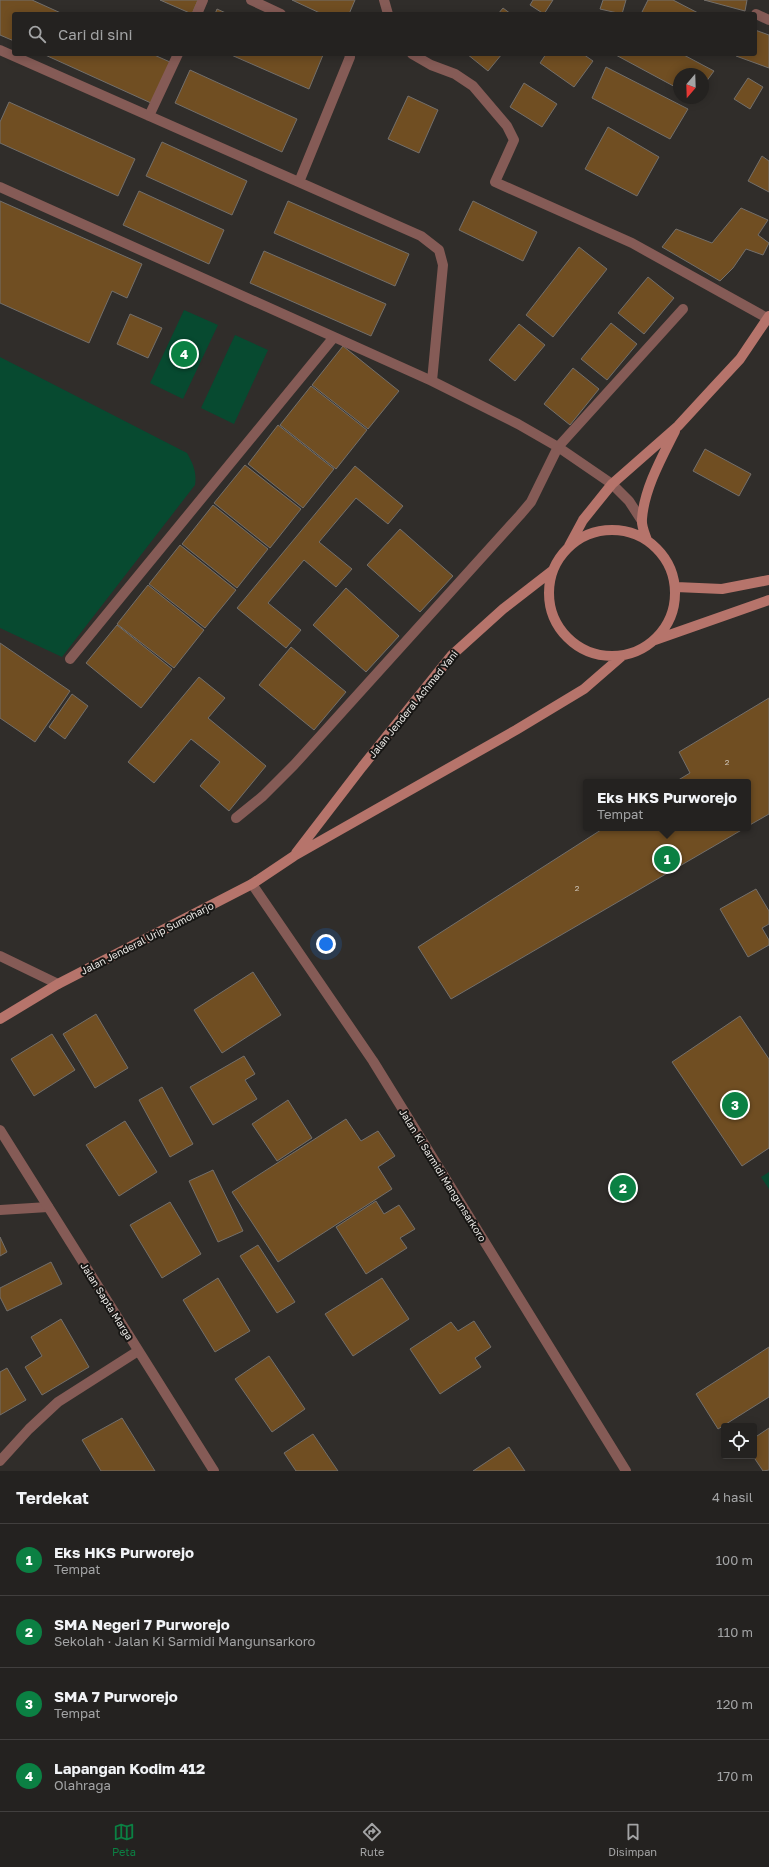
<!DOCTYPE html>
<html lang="id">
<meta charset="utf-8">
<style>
:root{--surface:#242220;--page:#2c2a29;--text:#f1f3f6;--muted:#a3a4a5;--line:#413f3e;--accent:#0b8043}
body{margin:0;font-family:"Golos Text",sans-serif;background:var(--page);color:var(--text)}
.controls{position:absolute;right:12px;bottom:12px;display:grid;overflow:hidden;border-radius:4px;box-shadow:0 2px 10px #0003}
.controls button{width:36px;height:36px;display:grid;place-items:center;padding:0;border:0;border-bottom:1px solid var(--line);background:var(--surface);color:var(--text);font:20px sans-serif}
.compass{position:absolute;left:673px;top:68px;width:36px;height:36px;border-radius:50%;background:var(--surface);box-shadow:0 2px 10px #0003;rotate:199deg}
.you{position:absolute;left:326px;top:944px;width:14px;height:14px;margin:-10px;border:3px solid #fff;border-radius:50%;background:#1a73e8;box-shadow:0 0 0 6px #1a73e833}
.badge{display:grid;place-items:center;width:26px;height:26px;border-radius:50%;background:var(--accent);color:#fff;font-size:13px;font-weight:700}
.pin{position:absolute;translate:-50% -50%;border:2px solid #fff;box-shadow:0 1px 4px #0006}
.popup{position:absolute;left:583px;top:779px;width:168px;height:52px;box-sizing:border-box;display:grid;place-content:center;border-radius:4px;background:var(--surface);filter:drop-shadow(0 1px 3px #0005);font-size:13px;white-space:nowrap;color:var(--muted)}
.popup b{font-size:15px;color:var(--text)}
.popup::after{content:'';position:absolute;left:50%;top:100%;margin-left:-8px;border:8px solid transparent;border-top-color:var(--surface)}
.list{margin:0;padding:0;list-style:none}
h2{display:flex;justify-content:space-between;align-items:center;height:52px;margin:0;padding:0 16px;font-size:17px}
h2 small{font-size:13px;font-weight:400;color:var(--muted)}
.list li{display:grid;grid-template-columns:26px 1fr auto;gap:12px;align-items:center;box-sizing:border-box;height:72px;padding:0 16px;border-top:1px solid var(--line)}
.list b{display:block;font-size:15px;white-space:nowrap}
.list p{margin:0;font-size:13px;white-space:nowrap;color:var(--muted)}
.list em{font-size:13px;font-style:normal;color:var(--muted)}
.icon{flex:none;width:22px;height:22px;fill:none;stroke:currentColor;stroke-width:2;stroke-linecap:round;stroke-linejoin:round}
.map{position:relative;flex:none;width:769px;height:1471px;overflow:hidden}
.search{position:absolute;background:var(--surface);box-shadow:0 2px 10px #0003;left:12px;right:12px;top:12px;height:44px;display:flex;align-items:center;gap:10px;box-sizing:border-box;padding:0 14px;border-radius:4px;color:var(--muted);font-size:15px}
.sheet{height:340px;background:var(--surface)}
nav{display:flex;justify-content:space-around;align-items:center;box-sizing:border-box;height:56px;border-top:1px solid var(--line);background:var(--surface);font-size:11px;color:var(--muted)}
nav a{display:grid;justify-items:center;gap:2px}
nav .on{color:var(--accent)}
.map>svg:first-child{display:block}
.green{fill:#074a30}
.building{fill:#704e22;stroke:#736f6b}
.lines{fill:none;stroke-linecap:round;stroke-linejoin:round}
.service{stroke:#855b56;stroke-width:10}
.minor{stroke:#855b56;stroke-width:10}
.secondary{stroke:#b6746b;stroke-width:10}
.labels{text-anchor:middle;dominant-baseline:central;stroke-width:4;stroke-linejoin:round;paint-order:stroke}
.number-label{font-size:8px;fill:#cdc3b6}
.street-label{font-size:10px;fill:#eceae7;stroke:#171614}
</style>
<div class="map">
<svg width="769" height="1471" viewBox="0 0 769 1471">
<rect width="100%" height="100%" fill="#302d2a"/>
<!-- green -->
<path class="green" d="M184,310L218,325L183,399L150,383Z
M235,335L268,350L234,424L201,408Z
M0,357L187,453C193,464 197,472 195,485L62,657L0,628Z
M769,1172V1189L761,1177Z"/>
<!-- building -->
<path class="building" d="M0,0H32L63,14H14V41L0,35Z
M160,0H198L192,14Z
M292,0H355L349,14H322Z
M533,0H553L544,14L530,5Z
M603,0H626L622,14L600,9Z
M648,0H673L700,14H641Z
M704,0H747L745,11Z
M503,8L511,14H498Z
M217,9L228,14H215Z
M755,30L769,35V68L736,56L737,54H755Z
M43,54H152L170,62L151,103Z
M229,54H321L323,55L309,89Z
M467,54H502L488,71Z
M546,54H583L593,61L574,87L540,63Z
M614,54H682L714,71L703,86V74H679V89Z
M606,67L688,109L670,139L592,98Z
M190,70L297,119L282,152L175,103Z
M748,78L763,87L750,109L734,99Z
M524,83L557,104L542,127L510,107Z
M408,96L438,110L419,153L388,139Z
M9,102L135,159L118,196L0,143V122Z
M608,127L659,157L637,196L585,169Z
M162,142L247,181L232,215L146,176Z
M762,156L769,161V192L748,181Z
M139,191L224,230L209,264L123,225Z
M0,201L142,264L127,298L112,291L89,343L0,303Z
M288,201L409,254L395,286L274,233Z
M473,201L537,232L523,261L459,230Z
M741,208L768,220L758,235L769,243L763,255L746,249L733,268L720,281L662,247L676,229L712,243Z
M579,247L607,269L553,337L526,315Z
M264,251L386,304L371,336L250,283Z
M648,277L674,298L644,334L618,313Z
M130,314L162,328L148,358L117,344Z
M611,323L637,344L607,380L581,359Z
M519,324L545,345L515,381L489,360Z
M343,346L399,391L368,429L312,385Z
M573,368L599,389L570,425L544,404Z
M311,386L367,430L336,469L280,425Z
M278,425L334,469L303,508L248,464Z
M705,449L751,474L739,496L693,471Z
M245,465L301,509L270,548L214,503Z
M355,466L403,506L388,524L356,498L319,542L352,569L336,587L304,560L268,603L301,630L286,648L237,608Z
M213,505L268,549L237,588L182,544Z
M400,529L453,576L420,612L367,565Z
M180,545L236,590L205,628L149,584Z
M148,585L204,630L174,668L117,624Z
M346,588L399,636L366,672L313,625Z
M117,625L172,669L141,708L86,663Z
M0,643L70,691L35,742L0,718Z
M291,647L346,692L314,730L259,685Z
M199,677L225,698L208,718L266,766L229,811L200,786L220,762L191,739L154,783L128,762Z
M72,694L88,706L65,739L49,727Z
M769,698V814L748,826V782H675L690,773L679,752Z
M604,828H745L451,999L418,947Z
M756,889L769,911V924L762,928L769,940V945L748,957L720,909Z
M253,972L281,1015L222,1053L194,1010Z
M96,1014L128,1068L95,1088L63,1034Z
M740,1016L769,1059V1148L742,1166L672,1062Z
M52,1034L75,1070L34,1096L11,1059Z
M244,1056L255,1074L245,1080L257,1099L213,1125L190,1087Z
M162,1087L193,1144L170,1157L139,1100Z
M288,1100L312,1138L277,1161L252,1124Z
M346,1119L361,1141L378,1131L395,1156L378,1167L392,1189L278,1262L232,1192Z
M125,1121L157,1172L119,1196L86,1145Z
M213,1170L243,1231L218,1242L189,1181Z
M376,1201L384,1214L399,1205L415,1229L400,1238L407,1248L366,1274L336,1227Z
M170,1202L201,1254L162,1278L130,1225Z
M0,1237L7,1252L0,1256Z
M258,1245L295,1302L277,1313L240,1256Z
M51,1262L62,1284L7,1311L0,1297V1288Z
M218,1278L250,1331L215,1352L183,1300Z
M382,1278L409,1319L353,1356L325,1314Z
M61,1319L89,1367L42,1395L25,1367L42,1356L31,1337Z
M474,1321L491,1347L475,1358L481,1367L440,1394L410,1349L451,1322L458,1331Z
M769,1347V1397L718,1429L696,1394Z
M269,1356L305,1409L272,1432L235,1379Z
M7,1368L26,1400L0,1415V1372Z
M122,1418L155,1471H101L82,1440Z
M769,1428V1470L763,1471L753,1456L754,1438Z
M313,1434L338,1471H296L284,1453Z
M509,1447L525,1471H473Z"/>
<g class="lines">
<!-- service -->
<path class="service" d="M251,0L281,14
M197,14L203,0
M0,50L421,236L439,250L443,265L432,381
M149,116L178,54
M299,182L350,57L349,54
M0,187L432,381L518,424L558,447L612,484L629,501L642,521
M70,659L334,337
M236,818L263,796L294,765L520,515L531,502L558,447L683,309
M0,1210L48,1207"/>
<!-- minor -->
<path class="minor" d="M384,0L388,14
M756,14L769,20
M412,54L431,65L455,74L473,86L507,126L514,140L495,182L632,243L767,318
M252,884L373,1061L626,1471
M0,956L58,984
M0,1130L214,1471
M0,1461L29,1429L58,1402L138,1351"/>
<!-- secondary -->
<path class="secondary" d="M549 593a63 63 0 1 1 126 0a63 63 0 1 1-126 0Z
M647,540C645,534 641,526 642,519C644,489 662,457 675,431
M569,546L583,520L612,484L678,426L713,388L740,359L769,316
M676,587L722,589L769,580
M655,640L769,600
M296,853L362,767L452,655L503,609L552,571
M0,1019L58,984L252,884L294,856L516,730L584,689L622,656"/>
</g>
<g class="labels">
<!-- number labels -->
<g class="number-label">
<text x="727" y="762">2</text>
<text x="577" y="888">2</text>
</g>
<!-- street labels -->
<g class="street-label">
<text transform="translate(413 704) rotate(-51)">Jalan Jenderal Achmad Yani</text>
<text transform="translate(147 938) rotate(-27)">Jalan Jenderal Urip Sumoharjo</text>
<text transform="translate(443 1175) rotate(58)">Jalan Ki Sarmidi Mangunsarkoro</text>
<text transform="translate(107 1301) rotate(58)">Jalan Sapta Marga</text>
</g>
</g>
</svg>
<div class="controls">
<button><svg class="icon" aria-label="locate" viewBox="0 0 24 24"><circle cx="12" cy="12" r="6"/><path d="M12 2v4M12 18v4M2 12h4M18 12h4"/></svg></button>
</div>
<svg class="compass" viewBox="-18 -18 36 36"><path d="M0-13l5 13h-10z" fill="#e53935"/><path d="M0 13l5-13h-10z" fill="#a3a4a5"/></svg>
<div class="you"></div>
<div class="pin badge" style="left:667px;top:859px">1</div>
<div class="popup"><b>Eks HKS Purworejo</b>Tempat</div>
<div class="pin badge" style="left:623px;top:1188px">2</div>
<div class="pin badge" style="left:735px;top:1105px">3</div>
<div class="pin badge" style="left:184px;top:354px">4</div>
<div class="search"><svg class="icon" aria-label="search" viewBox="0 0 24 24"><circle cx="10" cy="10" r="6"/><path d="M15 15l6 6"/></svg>Cari di sini</div>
</div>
<section class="sheet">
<h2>Terdekat<small>4 hasil</small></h2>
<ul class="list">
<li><span class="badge">1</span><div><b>Eks HKS Purworejo</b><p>Tempat</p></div><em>100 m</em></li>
<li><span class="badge">2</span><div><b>SMA Negeri 7 Purworejo</b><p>Sekolah · Jalan Ki Sarmidi Mangunsarkoro</p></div><em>110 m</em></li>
<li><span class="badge">3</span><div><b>SMA 7 Purworejo</b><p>Tempat</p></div><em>120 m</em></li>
<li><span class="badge">4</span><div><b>Lapangan Kodim 412</b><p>Olahraga</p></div><em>170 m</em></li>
</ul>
</section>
<nav>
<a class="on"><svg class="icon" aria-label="map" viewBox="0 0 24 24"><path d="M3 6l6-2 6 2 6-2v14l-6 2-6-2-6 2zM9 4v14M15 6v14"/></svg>Peta</a>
<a><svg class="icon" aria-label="directions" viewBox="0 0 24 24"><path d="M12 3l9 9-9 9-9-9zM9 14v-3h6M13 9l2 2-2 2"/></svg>Rute</a>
<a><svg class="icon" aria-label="saved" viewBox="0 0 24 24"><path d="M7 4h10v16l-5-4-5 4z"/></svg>Disimpan</a>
</nav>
